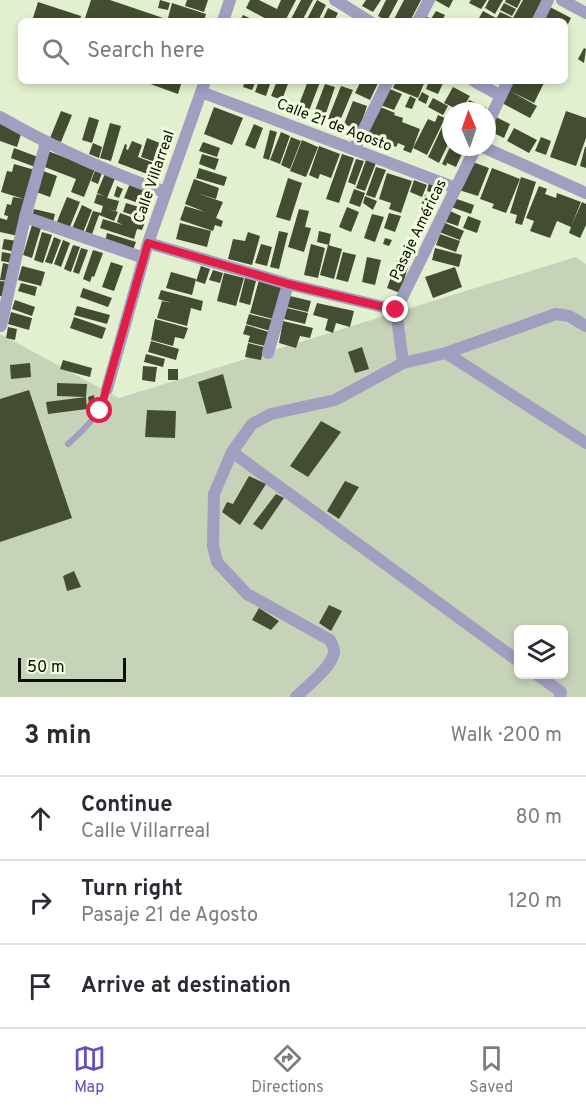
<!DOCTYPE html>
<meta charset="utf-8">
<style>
:root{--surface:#fff;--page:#f7f7f7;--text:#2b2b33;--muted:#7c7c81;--line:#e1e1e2;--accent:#644dc5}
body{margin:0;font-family:Overpass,sans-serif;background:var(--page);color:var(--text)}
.controls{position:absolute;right:18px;bottom:18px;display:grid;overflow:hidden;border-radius:9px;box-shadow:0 3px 9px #0003}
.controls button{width:54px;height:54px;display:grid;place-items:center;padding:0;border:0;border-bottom:2px solid var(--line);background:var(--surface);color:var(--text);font:30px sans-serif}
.compass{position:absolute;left:442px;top:102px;width:54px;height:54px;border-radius:50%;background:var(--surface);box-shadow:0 3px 9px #0003;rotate:358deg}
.scale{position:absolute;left:18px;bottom:15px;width:108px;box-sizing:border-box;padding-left:6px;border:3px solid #0a0e05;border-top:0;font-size:16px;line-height:21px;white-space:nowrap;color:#0a0e05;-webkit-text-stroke:4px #f0fedd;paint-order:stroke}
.stop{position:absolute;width:18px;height:18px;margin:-14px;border:4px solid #e11d48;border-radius:50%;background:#fff}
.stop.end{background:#e11d48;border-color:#fff;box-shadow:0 2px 6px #0008}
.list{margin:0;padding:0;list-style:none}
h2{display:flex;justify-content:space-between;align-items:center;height:78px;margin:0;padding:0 24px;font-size:26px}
h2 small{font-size:20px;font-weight:400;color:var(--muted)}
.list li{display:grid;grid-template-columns:39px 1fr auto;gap:18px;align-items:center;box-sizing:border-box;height:84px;padding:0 24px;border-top:2px solid var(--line)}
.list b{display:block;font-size:22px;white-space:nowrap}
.list p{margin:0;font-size:20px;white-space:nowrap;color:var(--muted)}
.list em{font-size:20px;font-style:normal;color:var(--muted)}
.icon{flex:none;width:33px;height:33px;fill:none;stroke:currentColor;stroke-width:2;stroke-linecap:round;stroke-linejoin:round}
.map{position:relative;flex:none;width:586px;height:697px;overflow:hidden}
.search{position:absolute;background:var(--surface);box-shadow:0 3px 9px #0003;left:18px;right:18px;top:18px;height:66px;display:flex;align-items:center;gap:15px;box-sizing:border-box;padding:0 21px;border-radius:9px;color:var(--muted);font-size:22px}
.sheet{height:330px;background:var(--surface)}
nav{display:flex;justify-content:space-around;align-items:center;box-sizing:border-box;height:84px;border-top:2px solid var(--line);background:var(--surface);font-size:16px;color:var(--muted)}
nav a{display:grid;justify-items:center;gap:3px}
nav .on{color:var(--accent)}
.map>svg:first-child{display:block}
.green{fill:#c7d3b8;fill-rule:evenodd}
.building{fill:#424d31}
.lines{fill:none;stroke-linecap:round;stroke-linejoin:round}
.lane{stroke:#a09fc0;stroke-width:6}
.street{stroke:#a09fc0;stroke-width:12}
.route{stroke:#e11d48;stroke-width:8}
.labels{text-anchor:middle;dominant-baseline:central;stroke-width:6;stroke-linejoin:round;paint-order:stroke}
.street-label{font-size:15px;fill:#0a0e05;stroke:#f0fedd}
</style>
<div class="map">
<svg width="586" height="697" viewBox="0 0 586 697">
<rect width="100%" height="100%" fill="#e2f0d0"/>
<!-- green -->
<path class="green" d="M576,257L586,264V697H0V334L119,398ZM518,630H564V674H518Z"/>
<!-- building -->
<path class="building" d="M91,0H110L172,21H84Z
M160,0L170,3L168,10L158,8Z
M187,0H208L204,12L185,6Z
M250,0H259L277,9L281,0H296L285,21H270L246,8Z
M301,0H313L302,21H290Z
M317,0L326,5L318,21H306Z
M366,0H381L373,12L362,6Z
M386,0H398L387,21L378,16Z
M404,0H421L410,21H393Z
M435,0H453L449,8Z
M471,0H487L481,9L469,3Z
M489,0H503L495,14L485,8Z
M506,0H521L517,8L505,2Z
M523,0H542L531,21H495L500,12L513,18Z
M38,2L81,16L80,21H32Z
M172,3L206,14L204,21H179L168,18Z
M504,3L516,9L512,16L500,10Z
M550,7L571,18L565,30V21H543Z
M328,8L338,13L334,21H322Z
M436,11L445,15L442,21H420L424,15L431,19Z
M483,11L496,18L494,21H484L479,18Z
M243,15L256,21H240Z
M584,48L586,49L584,63L578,59Z
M142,81H182L178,94Z
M245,81H256L252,90L243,87Z
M259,81H271L266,96L255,92Z
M277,81H289L282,100L271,96Z
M308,81L320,82L309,111L298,107Z
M361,81H373L378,83L370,100L355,93Z
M396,81H425L418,98L393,88Z
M429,81H444L438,94L426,89Z
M510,81H545L534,103L510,91L537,106L530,118L500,102Z
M325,84L335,87L325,116L314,113Z
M341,86L353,90L339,123L328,119Z
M453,87L470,96L461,111L444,103Z
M387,88L402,94L394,110L380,105Z
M422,92L429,96L426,104L418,100Z
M410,96L416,99L412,109L405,107Z
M433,98L448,106L443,115L428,107Z
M469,100L487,108L485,111H464Z
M353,101L367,106L359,130L344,124Z
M378,106L395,113L394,115L403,118L402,122L420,129L411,153L403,150L405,146L398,143L396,147L367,136Z
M214,107L243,118L232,145L204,134Z
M61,111L72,115L61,142L50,138Z
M566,111L586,118V138L576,166L550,157Z
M438,115L445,118L427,155L413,148L428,119L435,122Z
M492,115L510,124L504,138L487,130Z
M89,117L99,120L92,143L82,140Z
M0,123L22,131L17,147L0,141Z
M110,123L121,126L111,161L100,158Z
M254,124L263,128L255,149L245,145Z
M443,125L451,128V138L439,163L428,157Z
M514,128L537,140L529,153L507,141Z
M270,130L277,132L269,160L263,158Z
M281,132L290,136L280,164L270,160Z
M291,137L301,141L290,169L281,165Z
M541,137L551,141L546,155L535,151Z
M147,138L165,145L158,163L141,157Z
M302,140L318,147L306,177L290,171Z
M132,141L142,145L138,157L162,166L158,178L118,163L125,144L127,145L126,149L128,150Z
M203,142L220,148L217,157L199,151Z
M93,143L102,147L99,158L89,154Z
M319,146L340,154L331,178L320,174L318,179L309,175Z
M450,147H465L456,167L447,163L446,166L442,164Z
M585,147H586V168L580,166Z
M14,148L38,157L35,167L11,158Z
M48,151L95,169L84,197L71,192L76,179L42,166Z
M202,154L219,159L215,170L199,164Z
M342,154L354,158L339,203L326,199Z
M356,159L364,161L355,185L348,182Z
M366,160L376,163L365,191L356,188Z
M470,161L489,168L478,196L459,190Z
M14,164L35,170L18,236L0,232V218L7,220L8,216L4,215L7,204L11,205L13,197L24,199L1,192L7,171L12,172Z
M376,167L386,170L375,198L366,195Z
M96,168L103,170L98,184L91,181Z
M199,168L227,177L224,186L196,178Z
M492,168L520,179L506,213L492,208L494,204L480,199Z
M43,171L57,176L50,197L36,192Z
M106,171L116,176L107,198L119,201L116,211L108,209L118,212L114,221L99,215L91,237L84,235L93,211L101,213L103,206L94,203L97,194L104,196L97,193Z
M387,173L412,181L401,213L389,209L391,203L379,199Z
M521,177L536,182L522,225L515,223L517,215L510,213Z
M288,178L302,183L290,221L276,217Z
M194,179L219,188L216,199L196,193L223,202L216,218L223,221L221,227L215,225L213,231L180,220L185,206L205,212L185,204Z
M414,180L427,185L422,197L410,192Z
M131,181L147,187L141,204L124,198Z
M429,183L443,188L440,196L427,191Z
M117,186L123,189L119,198L114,196Z
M539,186L547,189L545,194L556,198L557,193L581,202L572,224L582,202L586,204V225L580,238L569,233L571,227L557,221L550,238L530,231L534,221L526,218Z
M147,188L154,189L152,200L145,198Z
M354,189L365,193L360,207L349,203Z
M425,195L438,201L433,213L420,208Z
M365,196L377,201L373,210L363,203Z
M67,197L80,202L69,229L56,224Z
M454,198L474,205L471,214L451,207Z
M126,203L149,210L146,219L123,212Z
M82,205L92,210L82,235L71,231Z
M347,207L359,212L351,232L339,227Z
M34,209L55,214L53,222L32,216Z
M299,209L309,211L305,227L311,228L304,252L288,247Z
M450,211L461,216L458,226L446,222Z
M120,213L145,222L142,230L137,229L134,239L100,228L103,219L123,225L117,222Z
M389,213L401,216L395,232L384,228Z
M372,214L384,217L375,242L364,238Z
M468,216L481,221L477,233L463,228Z
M443,222L464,231L460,240L439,232Z
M180,223L211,231L207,247L176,239Z
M32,225L41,228L32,258L23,255Z
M279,231L288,233L279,269L270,267Z
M319,231L331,234L329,245L317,242Z
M42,232L52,235L43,263L34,260Z
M248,232L260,236L252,265L228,259L233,239L245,241Z
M107,233L136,242L133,250L105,242Z
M440,234L460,241L456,252L436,245Z
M54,237L61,240L52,264L45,262Z
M385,238L392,240L389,246L383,244Z
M4,239L17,241L15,252L2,249Z
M63,240L70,243L61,267L54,264Z
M261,244L272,247L267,266L255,263Z
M311,244L325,248L318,278L304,275Z
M73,245L80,247L71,272L64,269Z
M328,245L342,249L334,279L320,275Z
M81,248L88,250L79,274L73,272Z
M435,248L462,255L459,267L432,260Z
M93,250L103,253L94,277L92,276L90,282L83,279Z
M2,252L13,254L12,263L1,261Z
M343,252L356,255L348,282L336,279Z
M367,257L381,260L375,285L362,282Z
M397,260L409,264L400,293L387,288Z
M111,262L123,266L114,291L102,287Z
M3,263L12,265L9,281L0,280Z
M22,266L45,272L41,286L18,280Z
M201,266L210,269L205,284L196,281Z
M455,267L462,287L433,298L425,277Z
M213,270L223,273L220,283L209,280Z
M171,272L196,279L192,295L166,288Z
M224,273L244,278L236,306L217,301Z
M245,278L256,281L250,305L239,302Z
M259,280L282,286L273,319L250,313Z
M0,281L8,282L5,297L0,296Z
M21,283L37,287L35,296L18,291Z
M83,288L112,298L108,307L80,297Z
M161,290L203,301L201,311L191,308L187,326L157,318L162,301L172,303L158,299Z
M290,296L311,301L308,312L287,307Z
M15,300L35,307L32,316L12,309Z
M317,303L354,311L350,327L336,323L333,333L325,330L328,319L313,315Z
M77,306L110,315L107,324L74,315Z
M287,308L308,313L305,324L284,319Z
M11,312L32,318L29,330L8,324Z
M249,314L273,320L270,331L246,324Z
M74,317L106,328L102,339L70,328Z
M155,319L188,328L184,339L175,337L173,346L151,340Z
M283,321L313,328L310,338L300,336L296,348L279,343Z
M246,325L269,332L265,346L248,342L250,336L243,334Z
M8,327L17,329L15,340L6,338Z
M151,341L179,349L176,360L148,352Z
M248,343L264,347L261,360L245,357Z
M362,347L369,369L355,373L348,352Z
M146,354L165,359L163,367L144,362Z
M63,360L92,368L90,377L60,369Z
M30,363L31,377L11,379L10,365Z
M143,366L157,367L155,382L142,380Z
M168,369H178V380H168Z
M223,374L232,408L207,414L198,382Z
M57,383L87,384L86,397L57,396Z
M29,390L72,518L0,542V399Z
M94,395L95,402L89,403L88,397Z
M86,397L87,409L48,414L46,402Z
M147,410L176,411L175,438L145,437Z
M321,421L341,432L308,477L290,466Z
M249,476L266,484L240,525L222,512L227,502L233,504Z
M345,481L359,487L339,519L327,511Z
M276,494L284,498L262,530L253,524Z
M74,571L81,587L67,591L63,576Z
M329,605L342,611L331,631L319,623Z
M259,608L279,621L271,630L252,620Z"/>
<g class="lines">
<!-- lane -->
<path class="lane" d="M68,444C88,426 99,416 107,389"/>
<!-- street -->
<path class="street" d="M335,0L369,21
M562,0L586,13
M223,21L230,0
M418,21L429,0
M538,21L548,0
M474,81L501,96
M201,92L456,188
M0,117C53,147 107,172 165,192
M487,125L508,81
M483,147L586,193
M354,149L388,81
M25,217L144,258
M148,243L288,284L396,310
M1,326L25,217L46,143
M268,353L288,284
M446,353L586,443
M403,363L396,310L476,147
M107,389L148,243L205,81
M232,452L518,661
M536,674L561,692L560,697
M296,697C306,687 331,668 334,653C335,649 332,644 330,640L247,594L217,562L213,546L214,494L232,452L252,424L271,414L335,400L403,363L446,353L556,314L569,316L586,326"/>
</g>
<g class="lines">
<!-- route -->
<path class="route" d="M100,411L148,243L288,284L396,310"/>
</g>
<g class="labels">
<!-- street labels -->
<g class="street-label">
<text transform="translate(334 126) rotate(21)">Calle 21 de Agosto</text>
<text transform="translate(155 177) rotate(-71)">Calle Villarreal</text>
<text transform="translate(419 230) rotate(-64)">Pasaje Américas</text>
</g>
</g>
</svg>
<div class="controls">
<button><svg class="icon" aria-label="layers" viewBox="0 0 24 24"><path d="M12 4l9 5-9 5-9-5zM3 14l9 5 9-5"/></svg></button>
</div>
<svg class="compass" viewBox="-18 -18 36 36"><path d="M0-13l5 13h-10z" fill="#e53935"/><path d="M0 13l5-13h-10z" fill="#7c7c81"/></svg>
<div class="scale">50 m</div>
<div class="stop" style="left:100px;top:411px"></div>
<div class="stop end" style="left:396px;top:310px"></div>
<div class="search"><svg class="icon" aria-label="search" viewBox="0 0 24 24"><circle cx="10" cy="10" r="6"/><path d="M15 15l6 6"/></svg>Search here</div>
</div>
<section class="sheet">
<h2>3 min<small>Walk · 200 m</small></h2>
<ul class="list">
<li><svg class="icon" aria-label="ahead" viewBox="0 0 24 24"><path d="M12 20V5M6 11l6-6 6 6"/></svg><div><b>Continue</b><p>Calle Villarreal</p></div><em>80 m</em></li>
<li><svg class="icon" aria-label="right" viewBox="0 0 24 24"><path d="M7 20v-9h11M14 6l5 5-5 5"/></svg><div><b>Turn right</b><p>Pasaje 21 de Agosto</p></div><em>120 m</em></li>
<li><svg class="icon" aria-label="arrive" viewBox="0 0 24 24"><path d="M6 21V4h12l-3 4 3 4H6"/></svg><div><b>Arrive at destination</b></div></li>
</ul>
</section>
<nav>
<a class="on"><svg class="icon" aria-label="map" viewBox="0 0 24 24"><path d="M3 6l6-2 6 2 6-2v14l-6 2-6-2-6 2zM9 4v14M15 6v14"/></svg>Map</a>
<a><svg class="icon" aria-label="directions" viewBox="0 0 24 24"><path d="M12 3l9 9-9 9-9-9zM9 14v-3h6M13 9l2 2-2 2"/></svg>Directions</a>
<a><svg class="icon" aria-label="saved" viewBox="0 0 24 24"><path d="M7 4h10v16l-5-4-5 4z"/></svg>Saved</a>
</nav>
